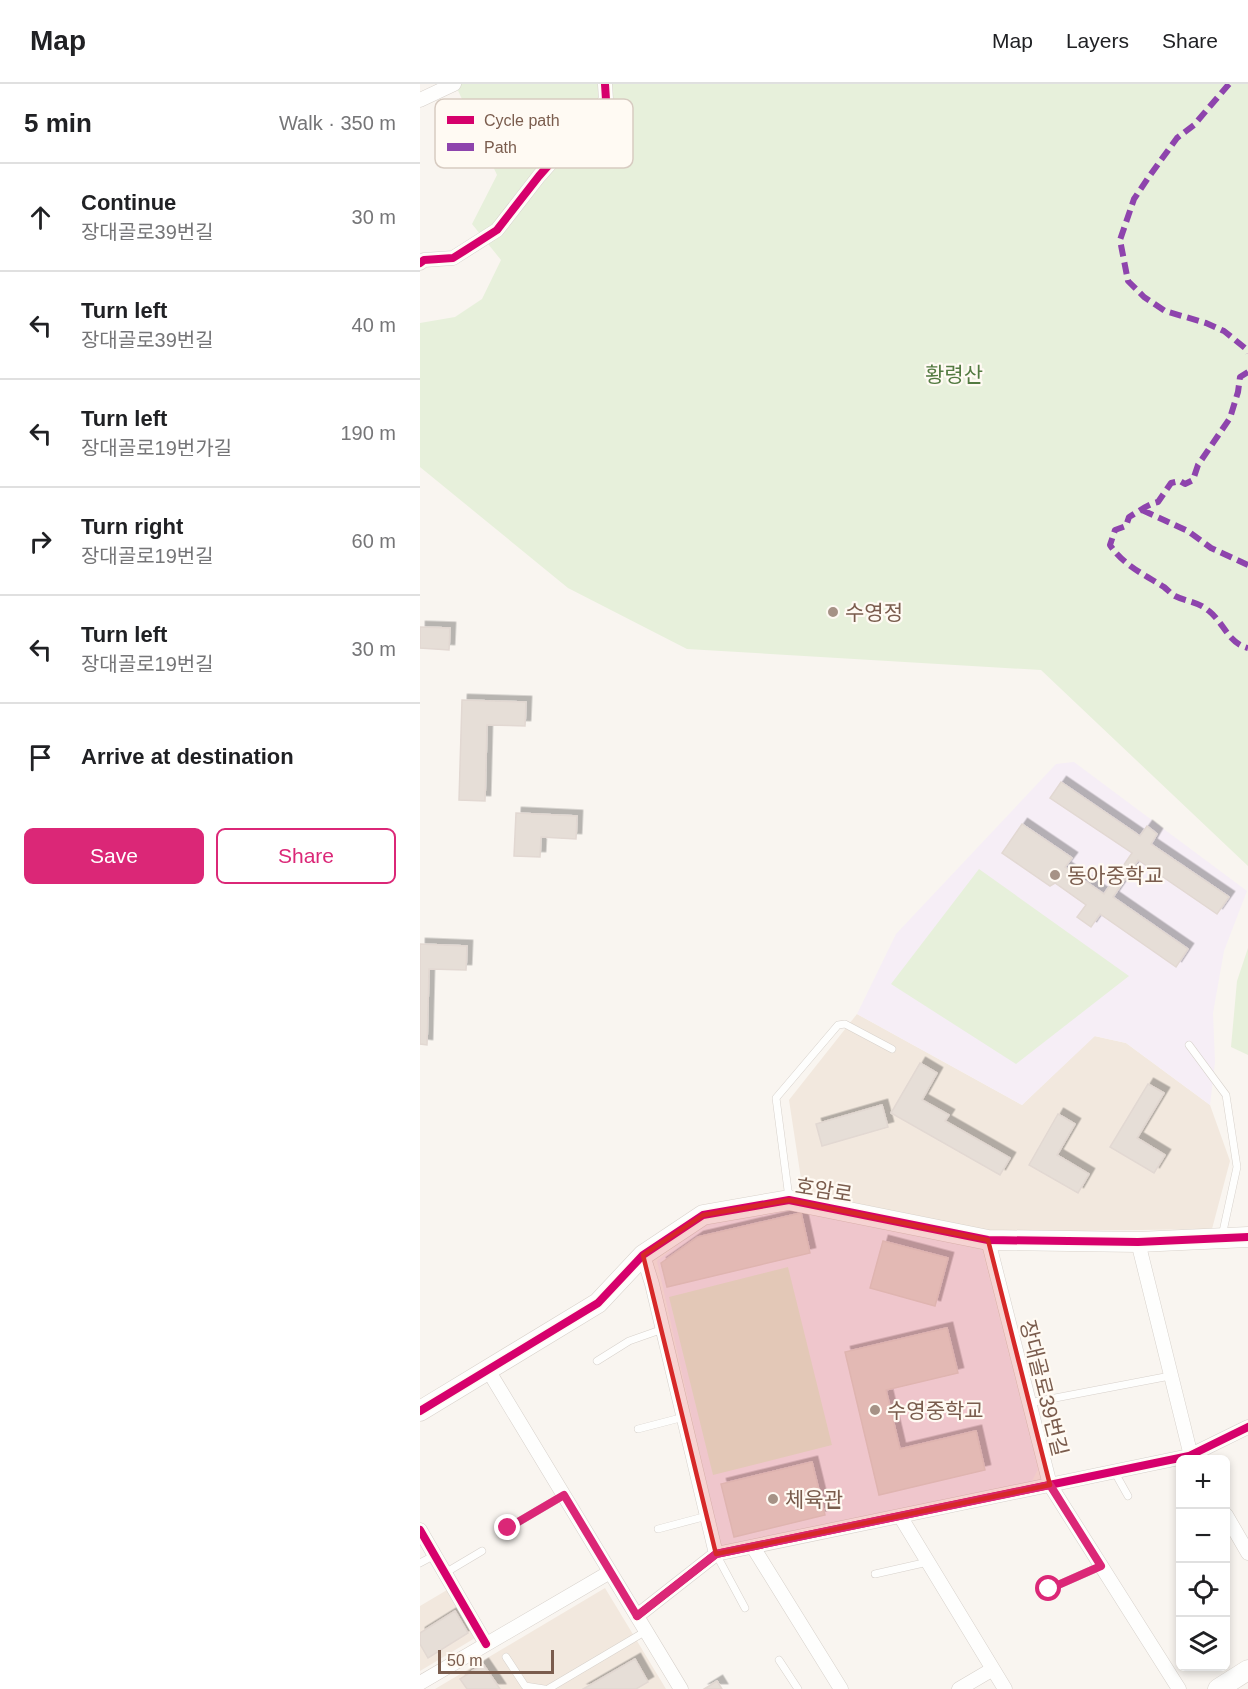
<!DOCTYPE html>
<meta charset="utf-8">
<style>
:root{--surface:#fff;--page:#f2f2f2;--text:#202124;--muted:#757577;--line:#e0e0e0;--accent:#db2777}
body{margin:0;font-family:Helvetica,"Noto Sans KR",sans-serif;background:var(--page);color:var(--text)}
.controls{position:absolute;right:18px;bottom:18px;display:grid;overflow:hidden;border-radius:9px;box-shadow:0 3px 9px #0003}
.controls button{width:54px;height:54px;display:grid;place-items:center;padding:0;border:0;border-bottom:2px solid var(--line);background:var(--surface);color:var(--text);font:30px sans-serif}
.scale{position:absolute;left:18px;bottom:15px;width:116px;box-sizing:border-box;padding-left:6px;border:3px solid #7a5c4d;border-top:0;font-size:16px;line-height:21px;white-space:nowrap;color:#7a5c4d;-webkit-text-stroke:4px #fffaf3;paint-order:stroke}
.stop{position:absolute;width:18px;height:18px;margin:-14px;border:4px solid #db2777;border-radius:50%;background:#fff}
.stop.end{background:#db2777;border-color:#fff;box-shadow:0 2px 6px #0008}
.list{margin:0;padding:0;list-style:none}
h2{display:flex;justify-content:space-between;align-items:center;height:78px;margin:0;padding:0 24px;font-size:26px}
h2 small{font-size:20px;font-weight:400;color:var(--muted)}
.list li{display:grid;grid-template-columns:39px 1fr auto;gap:18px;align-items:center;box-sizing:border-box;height:108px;padding:0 24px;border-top:2px solid var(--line)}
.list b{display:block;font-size:22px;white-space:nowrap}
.list p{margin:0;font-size:20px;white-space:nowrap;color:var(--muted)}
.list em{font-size:20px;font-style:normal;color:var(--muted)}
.actions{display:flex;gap:12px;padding:18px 24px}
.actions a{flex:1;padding:14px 0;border:2px solid var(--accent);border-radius:9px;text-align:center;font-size:21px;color:var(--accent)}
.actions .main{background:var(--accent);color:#fff}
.icon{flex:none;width:33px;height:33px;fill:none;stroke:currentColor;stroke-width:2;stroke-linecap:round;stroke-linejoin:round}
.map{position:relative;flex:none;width:828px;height:1605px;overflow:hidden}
header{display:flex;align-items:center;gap:36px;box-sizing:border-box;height:84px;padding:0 30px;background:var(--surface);border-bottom:2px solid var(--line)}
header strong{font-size:28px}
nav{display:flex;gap:33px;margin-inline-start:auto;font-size:21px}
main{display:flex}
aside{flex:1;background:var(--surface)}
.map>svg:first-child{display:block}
.residential{fill:#f2e8de}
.education{fill:#f6eef6}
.green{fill:#e7f0db}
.building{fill:#e6ded7;stroke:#e2d8d2;stroke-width:1.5;filter:url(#shadow)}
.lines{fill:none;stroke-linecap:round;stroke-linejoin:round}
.lane-casing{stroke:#d7d1cb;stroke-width:8}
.street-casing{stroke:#d7d1cb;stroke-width:15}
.secondary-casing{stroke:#d9d2cb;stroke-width:21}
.lane{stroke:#fefefd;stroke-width:7}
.street{stroke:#fefefd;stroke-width:14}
.secondary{stroke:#fefefd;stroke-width:20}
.quiet{stroke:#8e44ad;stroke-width:6;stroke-dasharray:12 6;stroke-linecap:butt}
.cycleway-casing{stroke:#fffaf3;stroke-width:11}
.cycleway{stroke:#d6006c;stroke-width:8}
.route{stroke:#db2777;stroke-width:8}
.marked{fill:#d62828;fill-opacity:0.2;stroke:#d62828;stroke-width:4.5;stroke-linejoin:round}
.poi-dot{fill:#a69286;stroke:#fffaf3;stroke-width:2}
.labels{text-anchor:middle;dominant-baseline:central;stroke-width:4.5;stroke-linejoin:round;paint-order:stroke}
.park-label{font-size:21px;fill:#537a41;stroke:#fffaf3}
.poi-label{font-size:21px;fill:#7a5c4d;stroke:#fffaf3;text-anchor:start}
.street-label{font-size:21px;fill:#7a5c4d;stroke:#fffaf3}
.key{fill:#fffaf3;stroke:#d7cbc1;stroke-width:1.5}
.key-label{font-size:16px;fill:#7a5c4d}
</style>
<header>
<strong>Map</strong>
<nav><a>Map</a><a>Layers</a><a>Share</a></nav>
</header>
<main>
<aside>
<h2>5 min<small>Walk · 350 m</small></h2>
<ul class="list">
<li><svg class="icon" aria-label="ahead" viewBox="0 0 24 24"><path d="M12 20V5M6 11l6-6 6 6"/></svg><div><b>Continue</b><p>장대골로39번길</p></div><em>30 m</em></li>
<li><svg class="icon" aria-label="left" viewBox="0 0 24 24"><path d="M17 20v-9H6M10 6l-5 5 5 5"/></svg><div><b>Turn left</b><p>장대골로39번길</p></div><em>40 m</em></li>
<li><svg class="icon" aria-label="left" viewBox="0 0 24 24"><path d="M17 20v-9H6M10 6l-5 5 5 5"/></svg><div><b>Turn left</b><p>장대골로19번가길</p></div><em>190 m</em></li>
<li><svg class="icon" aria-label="right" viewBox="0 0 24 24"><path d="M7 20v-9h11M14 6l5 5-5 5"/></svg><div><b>Turn right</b><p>장대골로19번길</p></div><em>60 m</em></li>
<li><svg class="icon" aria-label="left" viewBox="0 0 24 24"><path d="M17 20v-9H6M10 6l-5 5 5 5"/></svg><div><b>Turn left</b><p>장대골로19번길</p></div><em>30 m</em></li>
<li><svg class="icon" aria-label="arrive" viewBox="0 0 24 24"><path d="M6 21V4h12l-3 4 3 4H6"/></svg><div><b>Arrive at destination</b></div></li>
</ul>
<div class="actions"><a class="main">Save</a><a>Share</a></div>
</aside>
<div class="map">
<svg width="828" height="1605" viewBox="0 0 828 1605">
<defs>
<filter id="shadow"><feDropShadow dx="5.5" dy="-5.5" stdDeviation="0" flood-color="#0004"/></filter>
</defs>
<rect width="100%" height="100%" fill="#f9f5f0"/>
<!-- residential -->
<path class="residential" d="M437,930L602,1021L674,952L706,959L790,1021L810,1077L792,1145L571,1148L383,1108L369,1016Z
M185,1504L246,1605H15Z
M27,1506L55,1554L0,1587V1522Z"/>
<!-- education -->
<path class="education" d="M654,678L827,807L804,867L793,929L795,978L790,1021L706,959L675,952L602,1021L437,930L476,850L636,680Z
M367,1121L562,1165L618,1385L611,1399L301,1463L237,1177L287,1137Z"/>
<!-- green -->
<path class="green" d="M35,0H828V782L621,586L267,565L148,504L0,383V239L35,233L62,215L81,176L52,140L77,91Z
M559,785L709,892L596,980L471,900Z
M828,864V971L811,963L817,897Z
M368,1183L412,1361L293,1391L249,1213Z"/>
<!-- building -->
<path class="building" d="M0,543L30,544L29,566L0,564Z
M42,616L106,618L105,642L67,641L65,717L39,716Z
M641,698L720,752L727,742L737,750L731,760L809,813L797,830L718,776L693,813L768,865L756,883L680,830L671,843L657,833L666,821L635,799L630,802L582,769L602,740L652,774L645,783L684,810L712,769L630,714Z
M96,729L157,732L156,755L121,753L120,773L94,772Z
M0,860L47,862L46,886L9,885L7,961L0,960Z
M500,979L517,989L502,1016L529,1031L525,1037L590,1074L580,1091L471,1029Z
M728,1000L744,1009L717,1054L745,1071L734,1089L690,1063Z
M462,1021L468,1043L402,1062L396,1040Z
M638,1030L655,1040L637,1071L669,1090L658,1109L609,1081Z
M381,1129L390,1169L247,1203L241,1179L278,1153Z
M463,1157L528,1174L515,1222L450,1204Z
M527,1244L538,1289L466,1306L480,1365L556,1347L565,1386L459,1411L425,1268Z
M392,1378L405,1431L314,1453L301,1400Z
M35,1527L48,1549L8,1574L0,1560V1549Z
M215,1575L228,1598L216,1605H163Z
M63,1580L80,1605H47L40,1595Z
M297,1597L302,1605H284Z"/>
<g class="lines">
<!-- lane casing -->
<g class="lane-casing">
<path id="lane" d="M769,961L806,1011L817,1083L802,1152
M369,1114L356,1014L418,941L425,940L472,965
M177,1277L209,1257L243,1245
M609,1319L750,1292
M218,1345L264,1333
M694,1387L708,1412
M88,1444L144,1411
M238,1445L287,1432
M296,1470L325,1524
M0,1479L15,1471
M25,1489L62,1467
M455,1490L508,1478
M629,1505L681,1482
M86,1573L105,1602L124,1605
M359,1576L378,1605
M128,1605L226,1547"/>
</g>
<!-- street casing -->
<g class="street-casing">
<path id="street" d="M0,16L34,0
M0,179L4,176L33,174L77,146L119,92L186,16L185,0
M568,1156L630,1401L759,1605
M718,1158L772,1376
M223,1171L232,1200L296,1470
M68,1286L261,1605
M806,1431L828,1469
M480,1432L585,1605
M0,1446L66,1560
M333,1463L421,1605
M217,1532L296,1470L769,1372L828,1343
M0,1599L190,1488
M539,1605L573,1585"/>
</g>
<!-- secondary casing -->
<g class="secondary-casing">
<path id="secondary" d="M0,1327L178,1219L223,1171L283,1131L369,1116L568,1156L718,1158L828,1153
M798,1605L828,1586"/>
</g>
<!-- lane -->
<use href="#lane" class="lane"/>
<!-- street -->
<use href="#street" class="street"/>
<!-- secondary -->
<use href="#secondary" class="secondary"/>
<!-- quiet -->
<path class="quiet" d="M809,0L774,41L757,54L728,94L714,115L700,156L708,197L724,213L745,227L786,239L804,247L825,264L828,269
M828,288L820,293L818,308L810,334L778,381L773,396L765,400L760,397L751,399L738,418C728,420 718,428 709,433L706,442L695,446L690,461C703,481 725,491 744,503C748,506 751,510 755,512C767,518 777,517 789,527C804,539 808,559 828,564
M722,426L768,447L791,464L828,481"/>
<!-- cycleway casing -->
<g class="cycleway-casing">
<path id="cycleway" d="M0,179L4,176L33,174L77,146L119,92L186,16L185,0
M0,1327L178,1219L223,1171L283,1131L369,1116L568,1156L718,1158L828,1153
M0,1446L66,1560
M217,1532L296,1470L769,1372L828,1343"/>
</g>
<!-- cycleway -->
<use href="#cycleway" class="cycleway"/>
</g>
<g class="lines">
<!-- route -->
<path class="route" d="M88,1444L144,1411L217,1532L296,1470L630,1401L681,1482L629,1505"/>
</g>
<!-- marked area -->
<path class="marked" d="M369,1116L568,1156L630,1401L296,1470L223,1171L283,1131Z"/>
<!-- markers -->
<g class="poi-dot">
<circle cx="413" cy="528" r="6"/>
<circle cx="635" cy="791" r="6"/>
<circle cx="455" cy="1326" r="6"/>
<circle cx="353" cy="1415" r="6"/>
</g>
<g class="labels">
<!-- park labels -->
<g class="park-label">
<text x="534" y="290">황령산</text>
</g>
<!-- poi labels -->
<g class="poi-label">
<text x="425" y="528">수영정</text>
<text x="647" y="791">동아중학교</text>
<text x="467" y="1326">수영중학교</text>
<text x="365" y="1415">체육관</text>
</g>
<!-- street labels -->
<g class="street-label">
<text transform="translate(404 1106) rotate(9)">호암로</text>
<text transform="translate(624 1304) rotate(76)">장대골로39번길</text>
</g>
</g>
<!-- legend -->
<rect x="15" y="15" width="198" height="69" rx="9" class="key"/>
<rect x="27" y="32" width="27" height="8" fill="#d6006c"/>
<rect x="27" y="59" width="27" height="8" fill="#8e44ad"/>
<g class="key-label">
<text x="64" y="42">Cycle path</text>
<text x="64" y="69">Path</text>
</g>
</svg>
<div class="controls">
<button>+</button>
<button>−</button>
<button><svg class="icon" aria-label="locate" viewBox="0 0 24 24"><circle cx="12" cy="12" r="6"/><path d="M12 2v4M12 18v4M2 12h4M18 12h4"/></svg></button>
<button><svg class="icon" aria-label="layers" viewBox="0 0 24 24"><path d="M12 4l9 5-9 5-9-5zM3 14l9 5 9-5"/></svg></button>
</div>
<div class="scale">50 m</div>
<div class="stop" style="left:629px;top:1505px"></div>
<div class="stop end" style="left:88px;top:1444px"></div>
</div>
</main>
